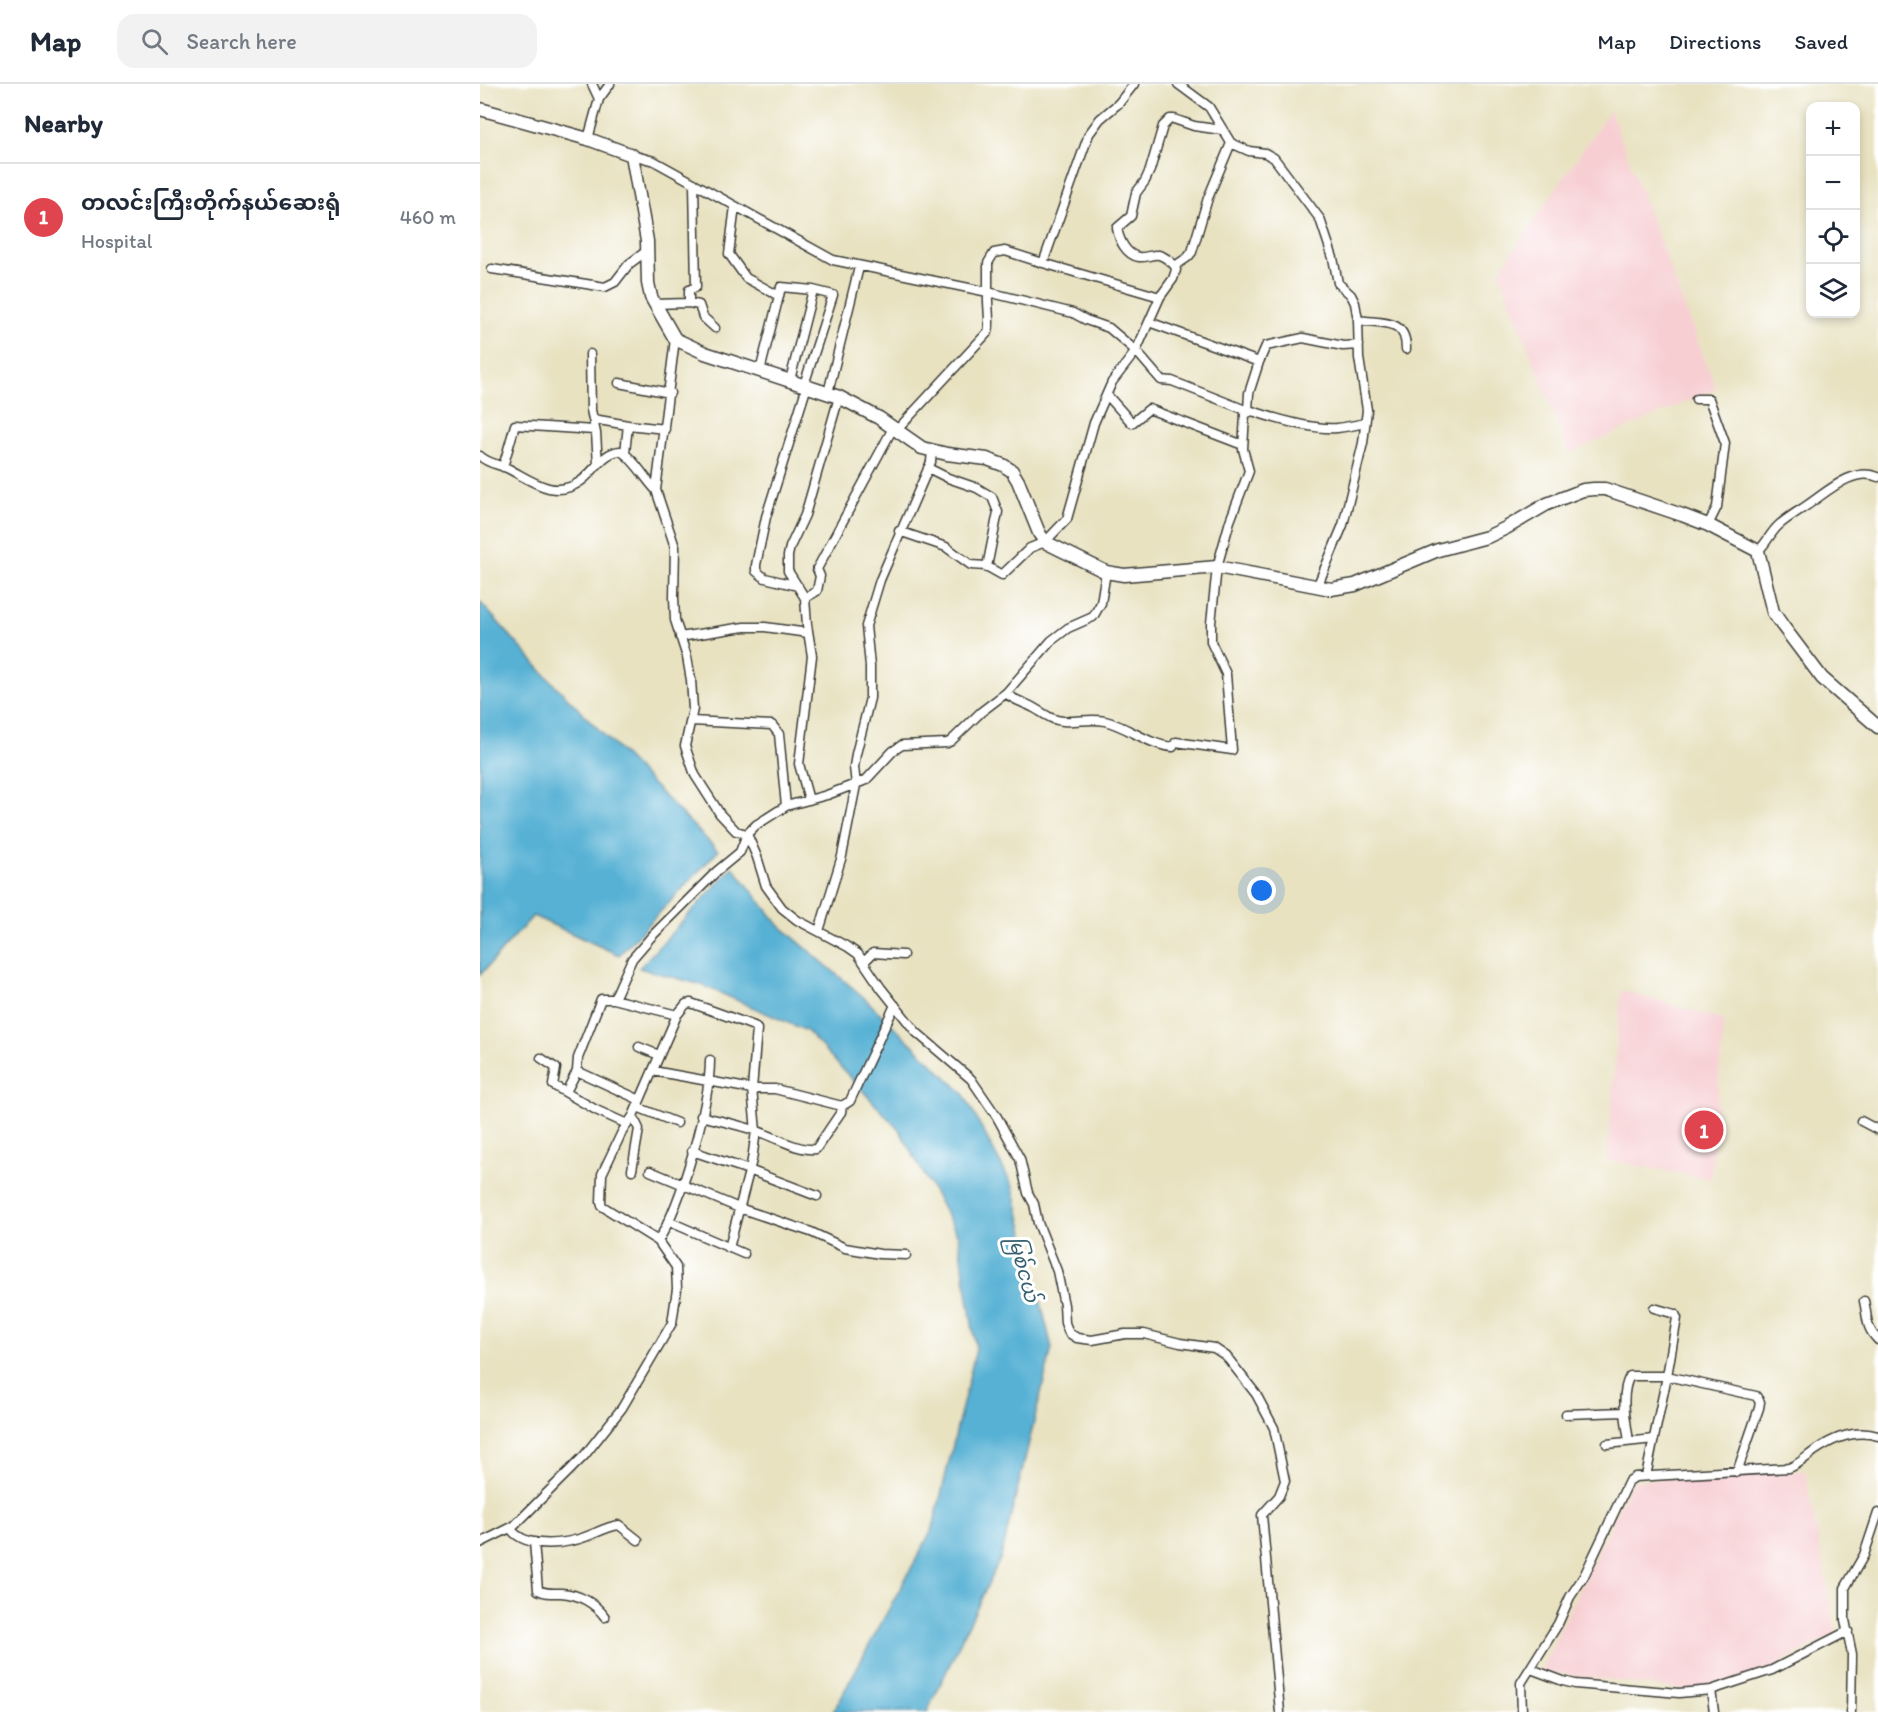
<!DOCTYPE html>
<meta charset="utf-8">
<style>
:root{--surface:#fff;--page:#f2f2f3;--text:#1f2937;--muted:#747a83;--line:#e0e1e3;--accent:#0b8043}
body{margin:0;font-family:Itim,"Noto Sans Myanmar",sans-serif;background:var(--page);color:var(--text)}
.controls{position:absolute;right:18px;top:18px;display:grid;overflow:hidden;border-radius:12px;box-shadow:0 3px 9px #0003}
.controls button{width:54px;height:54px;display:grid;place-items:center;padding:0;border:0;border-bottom:2px solid var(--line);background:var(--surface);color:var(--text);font:30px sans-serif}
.you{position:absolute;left:782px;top:807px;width:21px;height:21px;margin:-15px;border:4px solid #fff;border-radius:50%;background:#1a73e8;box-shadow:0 0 0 9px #1a73e833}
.badge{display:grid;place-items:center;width:39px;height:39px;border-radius:50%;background:var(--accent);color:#fff;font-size:20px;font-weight:700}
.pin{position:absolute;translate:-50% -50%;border:3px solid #fff;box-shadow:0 2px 6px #0006}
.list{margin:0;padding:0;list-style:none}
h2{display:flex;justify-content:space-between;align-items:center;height:78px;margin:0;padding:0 24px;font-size:26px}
h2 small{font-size:20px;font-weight:400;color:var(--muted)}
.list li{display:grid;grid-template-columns:39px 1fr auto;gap:18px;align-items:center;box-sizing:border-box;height:108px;padding:0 24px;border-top:2px solid var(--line)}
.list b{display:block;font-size:22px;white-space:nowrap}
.list p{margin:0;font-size:20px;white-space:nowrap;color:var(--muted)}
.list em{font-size:20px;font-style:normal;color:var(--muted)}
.icon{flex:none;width:33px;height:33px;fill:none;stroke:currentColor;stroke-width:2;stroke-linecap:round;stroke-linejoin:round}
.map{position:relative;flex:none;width:1398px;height:1628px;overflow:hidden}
header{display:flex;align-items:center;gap:36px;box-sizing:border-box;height:84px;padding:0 30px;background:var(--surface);border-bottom:2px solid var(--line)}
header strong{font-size:28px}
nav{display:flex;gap:33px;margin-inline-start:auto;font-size:21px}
.search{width:420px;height:54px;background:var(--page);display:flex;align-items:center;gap:15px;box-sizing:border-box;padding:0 21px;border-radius:18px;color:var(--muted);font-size:22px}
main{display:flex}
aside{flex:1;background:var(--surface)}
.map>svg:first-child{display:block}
.built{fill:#f7cfd3}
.water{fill:#56b1d4;stroke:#396678;stroke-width:1.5}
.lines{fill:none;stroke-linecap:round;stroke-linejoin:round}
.street-casing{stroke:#3b3a35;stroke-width:11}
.secondary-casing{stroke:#3b3a35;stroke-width:15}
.street{stroke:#fff;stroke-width:8}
.secondary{stroke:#fff;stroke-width:12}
.labels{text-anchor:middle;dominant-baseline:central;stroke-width:6;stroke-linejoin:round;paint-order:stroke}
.water-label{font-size:20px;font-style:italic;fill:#365f6f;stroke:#fff}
</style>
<header>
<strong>Map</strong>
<div class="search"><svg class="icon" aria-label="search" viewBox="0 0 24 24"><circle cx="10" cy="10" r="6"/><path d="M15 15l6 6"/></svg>Search here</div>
<nav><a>Map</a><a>Directions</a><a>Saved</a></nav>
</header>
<main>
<aside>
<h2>Nearby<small></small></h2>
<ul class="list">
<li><span class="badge" style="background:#e0444e">1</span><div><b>တလင်းကြီးတိုက်နယ်ဆေးရုံ</b><p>Hospital</p></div><em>460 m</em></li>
</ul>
</aside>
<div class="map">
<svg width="1398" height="1628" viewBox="0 0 1398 1628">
<rect width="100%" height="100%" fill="#fff"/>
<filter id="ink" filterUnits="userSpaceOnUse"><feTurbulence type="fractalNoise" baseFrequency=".0167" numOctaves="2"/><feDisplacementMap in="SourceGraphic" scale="12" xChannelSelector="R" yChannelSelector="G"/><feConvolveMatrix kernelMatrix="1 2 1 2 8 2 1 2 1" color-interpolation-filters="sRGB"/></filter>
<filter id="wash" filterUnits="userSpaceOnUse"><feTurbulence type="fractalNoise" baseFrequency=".008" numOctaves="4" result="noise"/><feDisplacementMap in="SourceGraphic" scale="24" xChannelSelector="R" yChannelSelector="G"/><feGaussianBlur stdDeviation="1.35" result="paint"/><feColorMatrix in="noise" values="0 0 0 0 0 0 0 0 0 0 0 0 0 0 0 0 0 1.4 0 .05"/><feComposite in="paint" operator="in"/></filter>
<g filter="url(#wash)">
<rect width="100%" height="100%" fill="#e8e2c1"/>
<!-- built -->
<path class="built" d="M1130,26L1236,305L1089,369L1019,188Z
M1141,906L1244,936L1231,1095L1127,1076Z
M1325,1387L1356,1549L1280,1590L1211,1607L1060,1587L1152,1397L1260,1389Z"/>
<!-- water -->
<path class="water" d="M0,518L70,596L238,767L139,871L53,832L0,891Z
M253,783L299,841L381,911L483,1009L533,1103L572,1264L521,1473L447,1628H353L453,1444L496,1265L478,1152L420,1047L327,947L222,901L159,884Z"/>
</g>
<g filter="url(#ink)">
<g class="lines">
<!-- street casing -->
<g class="street-casing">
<path id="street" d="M698,0L729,23L751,59L769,67L785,69L794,74L840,135L853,174L858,199L871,211L875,219L878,236L879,274L887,326L883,359L863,441L837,503
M119,15L130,0
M108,55L119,15L112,0
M152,71L174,77L353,176L508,208V179L514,169L525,167L563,179L609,50L620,35L639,19L654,0
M255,122L249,170L266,194L299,212L280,287
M563,179L680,213
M695,182C690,177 686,173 679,171C672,170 666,174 659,173C646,171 639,156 637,144L651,132L656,109L665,97L670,86L683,42L690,35H694L714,42L742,46
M12,185L125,203L135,198L149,180L168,166
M299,212L301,203L333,206L353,211L324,301
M209,219V206L216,203L214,99
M174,220L209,219L219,221L223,233L235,244
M878,236C903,240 926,234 926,265
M669,238L779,278L786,262L823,254L863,262L879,261
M195,255L176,406L195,463L194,513L195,536L207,573L211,596L213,625L205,662L215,691L240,730L256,747L267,750L277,773L286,802L302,824L317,836L368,863L378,870L401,904L436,948L491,995L517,1033L540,1075L548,1109L554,1120L558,1139L577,1187L584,1221L585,1239L589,1249L597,1254L612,1256L645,1250H664L700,1259L734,1264L746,1272L776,1310L794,1344L805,1397L799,1412L782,1431L800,1628
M110,270L111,326L116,349L118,380
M310,296L333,206
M139,299L190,309
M348,309L379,183
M627,311L652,339L669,325L763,361
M1216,315H1229L1245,359L1237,423L1228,441
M113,335L148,341L145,369
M148,341L185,345
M416,347L508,248C511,241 507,220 508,208L593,229L606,236L629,244L656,267L681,296L692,297L768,327L769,309L779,278
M0,372C10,381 17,379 29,385C52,397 75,416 101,397C114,388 123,368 140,367C152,372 166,396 176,406
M23,383L35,341L114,346
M448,384L468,394L497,404L512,413L518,428L507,483
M419,447L466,463L491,481L506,482L522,491L550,464L565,458L587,435L614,339L632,298L656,267L680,213L693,195L696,186L695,182L708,173L712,168L728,114L751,59
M1278,467C1287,459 1290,449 1299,441C1307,434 1317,428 1326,422C1346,409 1373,382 1398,393
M318,502L285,494L276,487V481L286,433L327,302
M325,514L308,487V472L310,463L325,431L359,313
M200,553L264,543H285L328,549
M526,609C534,617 544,618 554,624C565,630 571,636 583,637C597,638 612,634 625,637C649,643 668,661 693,663L696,658L752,666L746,590L731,558V539L737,483L750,437L769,387L763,365L765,330L772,327C796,335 832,346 857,344C866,343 876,341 885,339
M211,637L292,641L299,650L306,722
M329,716L319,680L332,572L327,541L325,514L337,507L340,492L337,485L413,344
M339,847L362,772L376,701L374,683L376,670L390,614V582L386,542L400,496L451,378L452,366
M384,878L393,869L423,871
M197,931L206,920L211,919L274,942L277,945L272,1005L276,1047L272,1076L249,1164
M159,963L179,971
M61,974L76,984L73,1001L116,1026L147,1040
M97,987L160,1016
M173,987L272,1005H295L362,1022L370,1017L415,921
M86,1008L97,987L98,974L121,915H134
M157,1023L197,1039
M221,1032C240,1037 259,1041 277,1047C296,1053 317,1067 336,1065L361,1028L362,1022
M1381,1037L1398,1046
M212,1067L269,1086L337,1112
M152,1086L159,1045L153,1032
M170,1087L259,1124L331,1148L365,1164L400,1170L426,1171
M188,1137L264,1170
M178,1157C202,1119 230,1019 230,976
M1384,1217C1388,1234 1385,1243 1398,1256
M1086,1330L1145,1328
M1149,1357C1146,1337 1140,1309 1150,1292H1187L1276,1312L1280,1318L1279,1324L1257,1388
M1127,1360L1174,1355
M1166,1392L1187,1292L1197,1234L1195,1230L1174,1224
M30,1444C43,1463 75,1461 95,1456C110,1453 124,1443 139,1441L158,1456
M54,1458L58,1506C66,1510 72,1509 81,1509C99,1510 115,1519 125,1533
M0,1459L34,1442L104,1372L142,1324L192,1239L197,1205L196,1183L178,1157L122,1122L121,1118L122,1090L142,1048L153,1032L197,931L134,915L152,875L171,853L237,787L260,768L267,750L276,741L306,722L347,711L386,696L413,667L422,661L467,659L471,657L501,628L526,609L571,557L588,544L613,533L621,519L626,488
M1051,1585L1083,1597L1095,1600L1199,1609L1231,1606L1292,1586L1368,1547
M1231,1606L1234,1628
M1042,1628L1041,1599L1078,1540L1090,1513L1104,1492L1149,1397L1155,1393L1309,1384C1320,1380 1327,1372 1336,1366C1355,1353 1376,1345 1398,1352
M1371,1628L1372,1570L1365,1536V1504L1384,1471L1398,1429"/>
</g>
<!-- secondary casing -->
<g class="secondary-casing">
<path id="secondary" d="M0,25L108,55L152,71L167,157L168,199L171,213L195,255L225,269L359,313L399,334L442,364L467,370L507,375L523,381L532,387L538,397L559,449L565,458L626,488L644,491L737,483L851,505L875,501L958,466L1007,453L1026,444L1067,420L1103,406L1114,405H1125L1202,431L1228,441L1278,467L1293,528L1302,541L1342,594L1398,643"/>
</g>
<!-- street -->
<use href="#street" class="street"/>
<!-- secondary -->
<use href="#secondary" class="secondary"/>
</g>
</g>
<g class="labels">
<!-- water labels -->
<g class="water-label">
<text transform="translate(544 1185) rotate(75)">မြစ်ငယ်</text>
</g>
</g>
</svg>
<div class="controls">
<button>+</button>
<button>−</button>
<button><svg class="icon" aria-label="locate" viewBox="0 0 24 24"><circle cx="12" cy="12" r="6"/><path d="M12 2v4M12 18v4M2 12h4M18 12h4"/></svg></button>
<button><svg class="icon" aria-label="layers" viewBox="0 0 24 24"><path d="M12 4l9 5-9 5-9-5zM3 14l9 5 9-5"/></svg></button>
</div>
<div class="you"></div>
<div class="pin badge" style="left:1224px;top:1046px;background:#e0444e">1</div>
</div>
</main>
